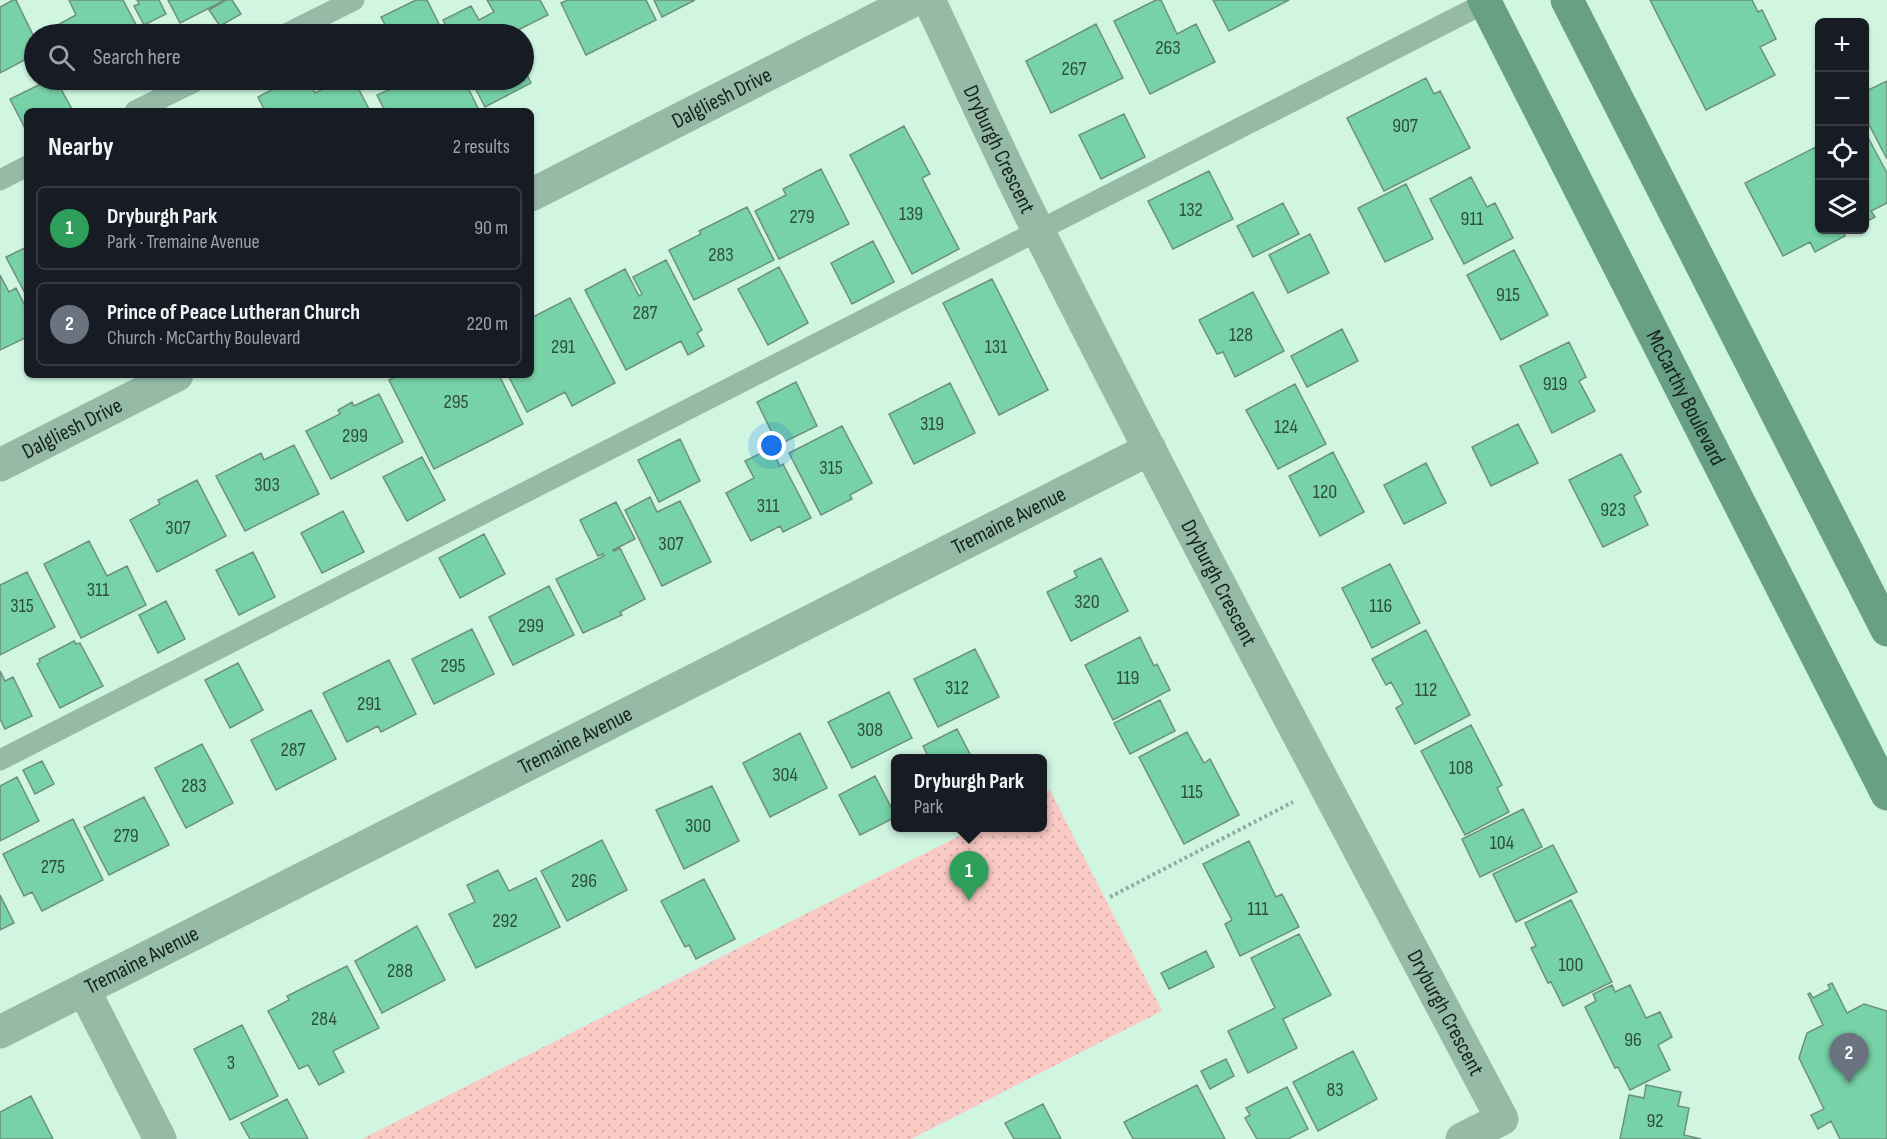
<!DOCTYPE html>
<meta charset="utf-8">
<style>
:root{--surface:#171b24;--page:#242831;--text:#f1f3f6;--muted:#9ea1a6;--line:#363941;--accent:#d1423e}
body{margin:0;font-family:"Sofia Sans Condensed",sans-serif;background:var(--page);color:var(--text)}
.controls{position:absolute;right:18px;top:18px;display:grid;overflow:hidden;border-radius:9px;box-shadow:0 2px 4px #0004}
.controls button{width:54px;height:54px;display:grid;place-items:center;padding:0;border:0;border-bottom:2px solid var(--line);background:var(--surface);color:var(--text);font:30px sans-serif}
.you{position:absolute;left:772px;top:446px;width:21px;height:21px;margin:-15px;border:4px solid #fff;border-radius:50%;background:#1a73e8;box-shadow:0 0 0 9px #1a73e833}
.badge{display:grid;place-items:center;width:39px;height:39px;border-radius:50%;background:var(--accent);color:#fff;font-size:20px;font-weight:700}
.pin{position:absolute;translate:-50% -50px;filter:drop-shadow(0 2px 3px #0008)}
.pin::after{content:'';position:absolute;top:32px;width:21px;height:18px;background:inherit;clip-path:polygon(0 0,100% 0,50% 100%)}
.popup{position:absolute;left:891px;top:754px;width:156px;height:78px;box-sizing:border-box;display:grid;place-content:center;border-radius:9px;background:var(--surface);filter:drop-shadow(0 2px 4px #0005);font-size:20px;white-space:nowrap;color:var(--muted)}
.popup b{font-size:22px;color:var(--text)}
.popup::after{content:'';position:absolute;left:50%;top:100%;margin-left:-12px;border:12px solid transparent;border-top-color:var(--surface)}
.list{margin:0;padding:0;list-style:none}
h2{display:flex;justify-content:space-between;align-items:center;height:78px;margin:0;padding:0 24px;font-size:26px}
h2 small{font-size:20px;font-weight:400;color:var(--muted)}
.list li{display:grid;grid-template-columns:39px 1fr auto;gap:18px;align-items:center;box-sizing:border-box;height:84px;margin:0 12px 12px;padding:0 12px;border:2px solid var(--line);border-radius:9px}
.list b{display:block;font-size:22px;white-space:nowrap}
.list p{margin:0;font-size:20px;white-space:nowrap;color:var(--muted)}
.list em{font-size:20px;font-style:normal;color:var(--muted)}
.icon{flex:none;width:33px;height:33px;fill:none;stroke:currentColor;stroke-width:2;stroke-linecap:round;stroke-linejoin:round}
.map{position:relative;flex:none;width:1887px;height:1139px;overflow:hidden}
.search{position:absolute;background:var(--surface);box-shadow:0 2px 4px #0004;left:24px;top:24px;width:510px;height:66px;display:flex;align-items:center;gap:15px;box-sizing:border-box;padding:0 21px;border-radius:33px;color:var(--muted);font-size:22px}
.panel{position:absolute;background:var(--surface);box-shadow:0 2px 4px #0004;left:24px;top:108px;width:510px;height:270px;border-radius:9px}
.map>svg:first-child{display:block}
.grass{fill:url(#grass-dots)}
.building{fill:#77d2a7;stroke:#6d907e;stroke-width:1.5}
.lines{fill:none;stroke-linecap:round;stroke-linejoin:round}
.path{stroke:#90ae9e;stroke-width:4;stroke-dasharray:3 3;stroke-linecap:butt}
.service{stroke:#95baa6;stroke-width:21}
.minor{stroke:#95baa6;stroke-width:33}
.tertiary{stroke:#95baa6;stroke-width:33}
.secondary{stroke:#68a085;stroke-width:33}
.labels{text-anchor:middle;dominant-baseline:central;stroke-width:5;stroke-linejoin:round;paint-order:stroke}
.number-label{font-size:20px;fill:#2e4f3f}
.street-label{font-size:22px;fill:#15231c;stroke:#d0f6e2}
</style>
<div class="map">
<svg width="1887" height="1139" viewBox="0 0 1887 1139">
<defs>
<pattern id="grass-dots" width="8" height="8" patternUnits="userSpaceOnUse" patternTransform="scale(1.5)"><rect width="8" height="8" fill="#facbc5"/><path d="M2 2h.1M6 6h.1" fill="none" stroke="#d5aea9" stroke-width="1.8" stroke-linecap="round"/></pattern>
</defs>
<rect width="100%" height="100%" fill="#d0f6e2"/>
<!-- grass -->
<path class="grass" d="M1050,790L1162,1011L911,1139H362L975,828H1042L1043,793Z"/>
<!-- building -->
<path class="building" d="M13,0H16L34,37V55L0,73V7Z
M69,0H123L141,34H50L48,30L76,15Z
M137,0H159L166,14L144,25L134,6L139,4Z
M168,0H225L180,23Z
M226,0H232L241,14L220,26L209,10Z
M416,0H427L444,34H390L381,17Z
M487,0H540L548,15L510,34H450L443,20L471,6L479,20L494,12Z
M568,0H646L656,20L586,55L561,3Z
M654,0H695L662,17Z
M1156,0H1161L1177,34L1196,24L1215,62L1150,94L1114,21Z
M1213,0H1289L1229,31Z
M1650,0H1752L1758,12L1762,10L1776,39L1760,47L1775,75L1706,110Z
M1096,24L1123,78L1051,113L1026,61Z
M524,69L531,83L485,107L471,80H524Z
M1426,78L1434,94L1440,91L1470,148L1384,191L1347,118Z
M49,80H56L73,111H27V132L10,99Z
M73,80H86L76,85Z
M290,80H309L315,93L342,80H354L370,111H265L258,97Z
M410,80H464L479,110L385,111L377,95Z
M1887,81V159L1864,115V92Z
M1124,114L1145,157L1101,179L1079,135Z
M904,126L930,174L922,178L959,249L912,274L850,155Z
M1864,130L1887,173V203L1871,211L1875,217L1864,223Z
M1820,145V230H1851L1844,233L1845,236L1815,252L1810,242L1783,256L1745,183Z
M821,169L849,224L779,259L755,211L786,195L783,189Z
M1209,171L1233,219L1173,249L1148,201Z
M1471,177L1487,207L1495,203L1513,238L1464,264L1430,199Z
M1406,184L1433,239L1385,262L1358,208Z
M1283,203L1299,234L1253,257L1237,226Z
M747,207L774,260L694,300L669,250L701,234L699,231Z
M1310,234L1329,273L1288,293L1269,255Z
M873,241L894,282L852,304L831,263Z
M27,247V297L6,257Z
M1514,250L1548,315L1501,340L1467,275Z
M666,260L702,330L697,333L704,346L688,355L681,341L626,370L585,290L625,269L639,296L642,294L633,277Z
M779,267L808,323L768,345L738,289Z
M0,275L9,292L16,288L27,310V337L0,350Z
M992,279L1048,390L999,415L943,303Z
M1253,292L1284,351L1235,377L1223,352L1217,354L1199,320Z
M570,298L615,383L572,406L565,392L527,412L508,375H531V318Z
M1342,329L1358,361L1307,387L1291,356Z
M1569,342L1586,377L1579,381L1595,411L1552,433L1520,366Z
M399,375H499L523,424L434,469L389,380Z
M796,382L817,426L778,445L757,402Z
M950,383L975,433L914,464L889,414Z
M1295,384L1326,444L1278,469L1246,410Z
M379,394L403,442L331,479L306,431L340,414L338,410L352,402L354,406Z
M1518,424L1538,463L1491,486L1472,447Z
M842,426L872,483L850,495L852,499L821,515L789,453Z
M680,439L700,481L659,502L638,460Z
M294,445L319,494L245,531L216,476L261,453L264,460Z
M771,448L780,466L783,464L811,518L783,532L780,526L751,541L726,493L754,478L745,461Z
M1333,452L1364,512L1320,536L1289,476Z
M1621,454L1641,492L1634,496L1648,525L1603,547L1569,480Z
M422,457L445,500L407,521L383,477Z
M1426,463L1446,503L1404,524L1384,485Z
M197,480L226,536L157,572L130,520L160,504L158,500Z
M650,497L657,512L680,501L711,562L662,586L625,510Z
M616,502L635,539L613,550L614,551L620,548L645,599L620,612L622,615L583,633L556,579L604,556L603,554L598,556L580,520Z
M343,511L364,552L322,573L301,533Z
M484,534L505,574L460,598L439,558Z
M89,541L107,576L127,566L146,605L81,638L44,564Z
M253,552L275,597L239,615L216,570Z
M1101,558L1128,611L1071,641L1047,592L1077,577L1074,571Z
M1390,564L1420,623L1372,648L1342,588Z
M27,572L55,627L0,655V585Z
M549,586L574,635L513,665L489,617Z
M166,601L185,639L158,653L139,615Z
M472,629L494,674L434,704L412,659Z
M1426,630L1470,715L1415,744L1396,708L1403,704L1391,682L1386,685L1372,659Z
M1140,637L1154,666L1157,664L1170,690L1113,720L1085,665Z
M74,641L76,644L80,643L103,686L60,708L37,664L40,662L39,659Z
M975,649L999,697L938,727L914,679Z
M389,660L416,714L381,732L378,726L347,742L323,693Z
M238,663L263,710L230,728L205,680Z
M0,671L5,681L13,677L32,716L5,729L0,719Z
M889,692L912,738L852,768L828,722Z
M1160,700L1175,731L1130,754L1114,723Z
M311,710L336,759L276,790L251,740Z
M1471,725L1502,785L1497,788L1509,812L1465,835L1421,751Z
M957,729L972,758H929L923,746Z
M1187,732L1204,763L1210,759L1239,815L1184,844L1139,757Z
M800,733L827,788L770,817L743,763Z
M202,744L233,803L186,828L155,768Z
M42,761L54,784L35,794L23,770Z
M875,776L896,817L860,835L839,795Z
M17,777L39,821L0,841V786Z
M712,786L739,841L684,869L656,810Z
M144,797L169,845L109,875L84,827Z
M1523,809L1542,847L1480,877L1462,839Z
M73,819L103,880L42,911L32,892L24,896L3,854Z
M602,840L627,890L567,921L541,871Z
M1249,841L1276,897L1282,894L1299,927L1240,956L1225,924L1232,920L1203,864Z
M1553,845L1577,892L1516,922L1493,874Z
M498,870L509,891L536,878L560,927L476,968L449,914L475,902L467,885Z
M704,879L735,939L696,959L689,945L685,947L661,901Z
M0,895L14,923L0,930Z
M1571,900L1612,982L1563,1006L1551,982L1548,983L1531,948L1536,946L1525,923Z
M417,926L445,980L382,1013L355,961Z
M1299,934L1331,995L1283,1019L1297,1048L1248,1073L1228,1031L1275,1008L1251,958Z
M1206,951L1214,967L1169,989L1161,973Z
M347,966L379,1028L333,1051L344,1072L319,1085L308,1065L299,1069L268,1011L289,1000L287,996Z
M1832,983L1847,1013L1864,1004L1887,1011V1139H1840L1831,1121L1818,1129L1811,1115L1824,1109L1799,1058L1807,1033L1823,1025L1808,994L1810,993L1813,998L1830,989L1828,985Z
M1612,985L1615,992L1630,985L1646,1018L1660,1012L1672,1037L1658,1045L1670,1070L1630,1090L1618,1067L1615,1068L1585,1007L1596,1001L1593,994Z
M242,1025L278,1096L230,1120L194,1049Z
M1353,1051L1377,1099L1318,1131L1293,1082Z
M1226,1059L1234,1076L1210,1089L1201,1071Z
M1197,1085L1225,1139H1133L1124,1122Z
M1646,1085L1681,1092L1678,1106L1689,1108L1684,1135L1701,1139H1620L1629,1095L1644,1098Z
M1287,1087L1308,1129L1288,1139H1257L1245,1118L1250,1115L1246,1108Z
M31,1096L53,1139H0V1112Z
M287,1099L308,1139H250L241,1123Z
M1043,1104L1061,1139H1014L1005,1123Z"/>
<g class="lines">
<!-- path -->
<path class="path" d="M1110,897L1293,802"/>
<!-- service -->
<path class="service" d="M286,34L354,0
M135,111L198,80
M0,180L27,166
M0,760L1485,3"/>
<!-- minor -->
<g class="minor">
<path id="s1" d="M929,0C966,78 1001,157 1040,234C1189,531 1346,825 1502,1119L1462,1139"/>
<path d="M84,990L160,1139"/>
<path id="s2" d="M0,1032L1150,449"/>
</g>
<!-- tertiary -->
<g class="tertiary">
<path id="s3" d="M531,195L914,0"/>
<path id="s4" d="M0,465L177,375"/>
</g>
<!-- secondary -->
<g class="secondary">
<path id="s5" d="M1484,0L1887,794"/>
<path d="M1567,0L1887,630"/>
</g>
</g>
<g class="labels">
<!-- number labels -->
<g class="number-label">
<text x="1168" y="48">263</text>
<text x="1074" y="69">267</text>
<text x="1405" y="126">907</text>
<text x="1191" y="210">132</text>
<text x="911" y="214">139</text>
<text x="802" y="217">279</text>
<text x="1472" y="219">911</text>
<text x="721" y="255">283</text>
<text x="1508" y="295">915</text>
<text x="645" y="313">287</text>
<text x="1241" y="335">128</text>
<text x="563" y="347">291</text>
<text x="996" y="347">131</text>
<text x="1555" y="384">919</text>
<text x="456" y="402">295</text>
<text x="932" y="424">319</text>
<text x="1286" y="427">124</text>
<text x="355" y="436">299</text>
<text x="831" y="468">315</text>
<text x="267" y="485">303</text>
<text x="1325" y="492">120</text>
<text x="768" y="506">311</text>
<text x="1613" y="510">923</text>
<text x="178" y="528">307</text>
<text x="671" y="544">307</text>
<text x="98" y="590">311</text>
<text x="1087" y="602">320</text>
<text x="22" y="606">315</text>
<text x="1381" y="606">116</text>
<text x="531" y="626">299</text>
<text x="453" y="666">295</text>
<text x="1128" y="678">119</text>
<text x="957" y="688">312</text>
<text x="1426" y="690">112</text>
<text x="369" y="704">291</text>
<text x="870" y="730">308</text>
<text x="293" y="750">287</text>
<text x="1461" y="768">108</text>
<text x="785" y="775">304</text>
<text x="194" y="786">283</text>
<text x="1192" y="792">115</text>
<text x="698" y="826">300</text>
<text x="126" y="836">279</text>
<text x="1502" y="843">104</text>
<text x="53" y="867">275</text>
<text x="584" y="881">296</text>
<text x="1258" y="909">111</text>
<text x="505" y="921">292</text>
<text x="1571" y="965">100</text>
<text x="400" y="971">288</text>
<text x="324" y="1019">284</text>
<text x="1633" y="1040">96</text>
<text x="231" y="1063">3</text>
<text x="1335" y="1090">83</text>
<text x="1655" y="1121">92</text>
</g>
<!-- street labels -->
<g class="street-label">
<text stroke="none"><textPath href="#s3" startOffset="214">Dalgliesh Drive</textPath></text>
<text stroke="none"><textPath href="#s1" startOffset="165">Dryburgh Crescent</textPath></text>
<text stroke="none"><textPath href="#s5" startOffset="446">McCarthy Boulevard</textPath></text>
<text stroke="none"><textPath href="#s4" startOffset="81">Dalgliesh Drive</textPath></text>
<text stroke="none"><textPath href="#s2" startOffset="1131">Tremaine Avenue</textPath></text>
<text stroke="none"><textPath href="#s1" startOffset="651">Dryburgh Crescent</textPath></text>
<text stroke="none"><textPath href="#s2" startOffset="645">Tremaine Avenue</textPath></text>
<text stroke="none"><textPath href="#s2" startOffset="159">Tremaine Avenue</textPath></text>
<text stroke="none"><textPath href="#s1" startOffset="1137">Dryburgh Crescent</textPath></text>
</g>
</g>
</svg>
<div class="controls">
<button>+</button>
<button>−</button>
<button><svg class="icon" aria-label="locate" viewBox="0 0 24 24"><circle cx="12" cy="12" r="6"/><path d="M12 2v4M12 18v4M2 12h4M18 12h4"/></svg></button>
<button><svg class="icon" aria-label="layers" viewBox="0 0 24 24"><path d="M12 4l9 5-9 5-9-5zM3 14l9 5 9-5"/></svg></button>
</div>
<div class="you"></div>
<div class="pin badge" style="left:969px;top:901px;background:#2e9e5b">1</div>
<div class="popup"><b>Dryburgh Park</b>Park</div>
<div class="pin badge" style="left:1849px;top:1083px;background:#6b7280">2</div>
<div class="search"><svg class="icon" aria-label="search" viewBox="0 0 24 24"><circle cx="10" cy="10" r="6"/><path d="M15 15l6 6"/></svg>Search here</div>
<section class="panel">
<h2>Nearby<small>2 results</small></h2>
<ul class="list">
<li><span class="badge" style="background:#2e9e5b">1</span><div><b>Dryburgh Park</b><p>Park · Tremaine Avenue</p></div><em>90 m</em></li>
<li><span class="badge" style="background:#6b7280">2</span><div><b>Prince of Peace Lutheran Church</b><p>Church · McCarthy Boulevard</p></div><em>220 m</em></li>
</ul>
</section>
</div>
